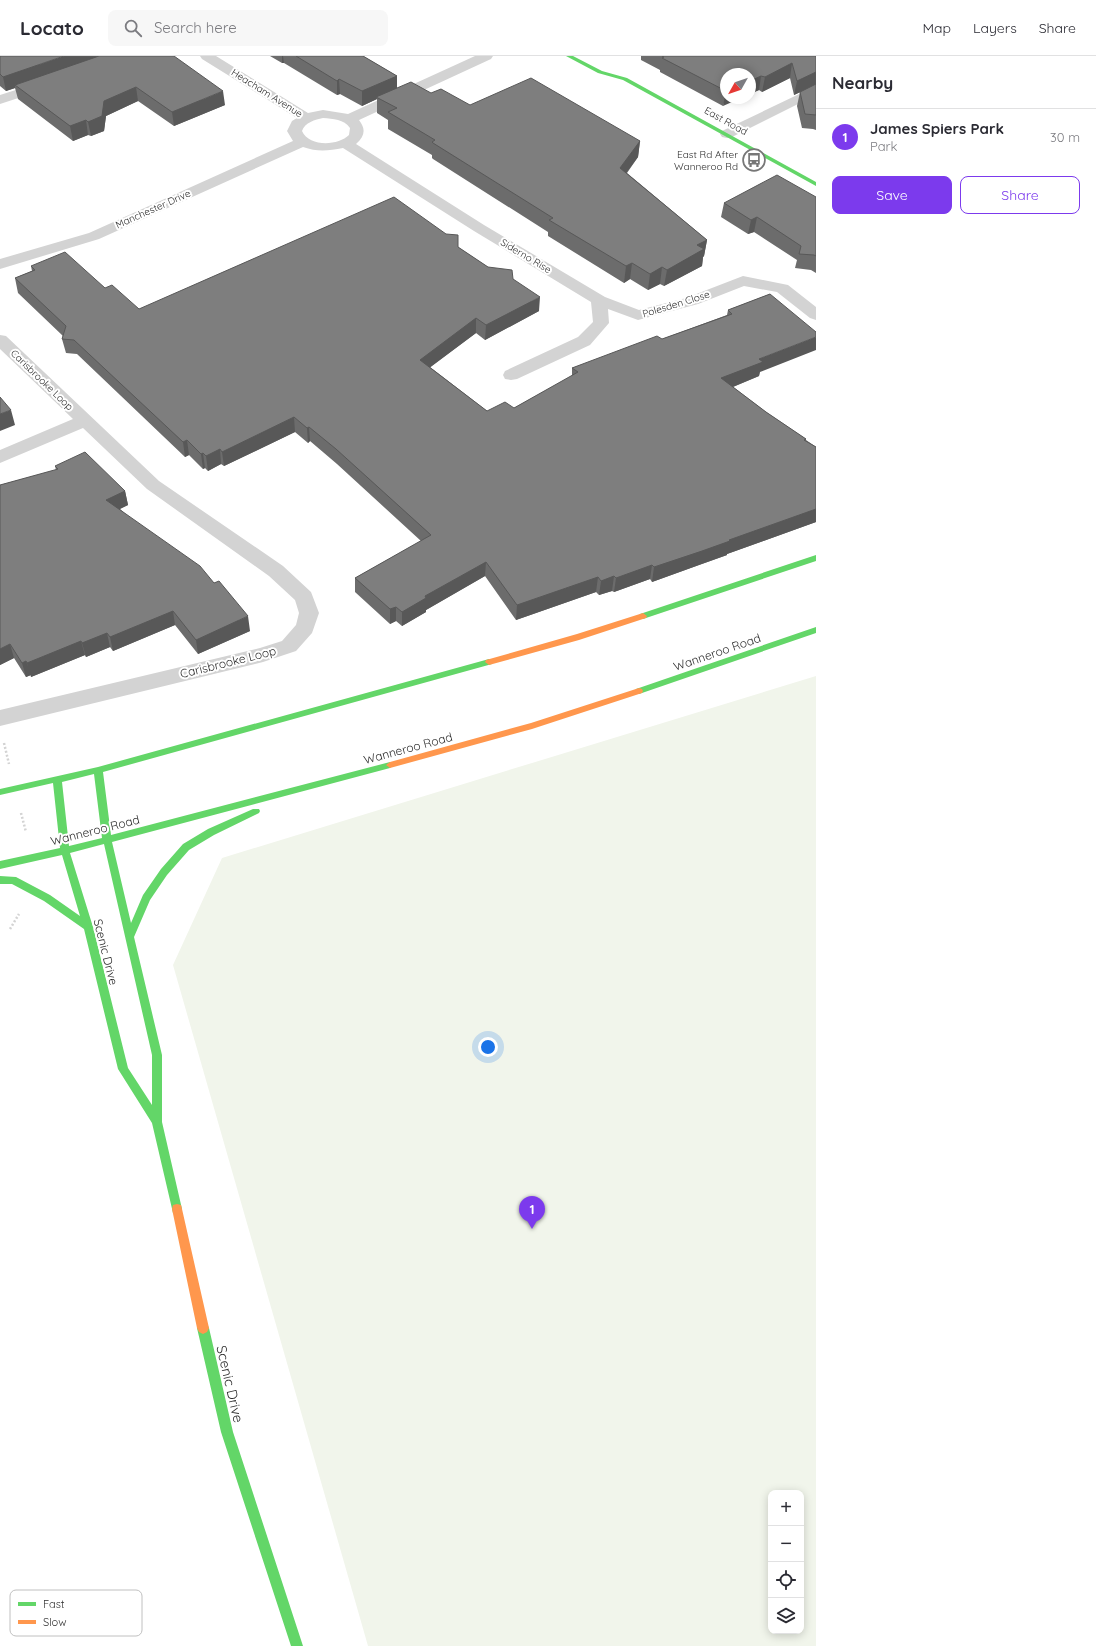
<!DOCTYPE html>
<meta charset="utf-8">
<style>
:root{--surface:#fff;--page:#f7f7f7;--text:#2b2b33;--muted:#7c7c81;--line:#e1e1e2;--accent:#7c3aed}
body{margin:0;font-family:Quicksand,sans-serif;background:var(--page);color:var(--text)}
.controls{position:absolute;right:12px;bottom:12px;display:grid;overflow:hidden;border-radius:8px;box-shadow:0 2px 10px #0003}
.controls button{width:36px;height:36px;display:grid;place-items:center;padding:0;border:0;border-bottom:1px solid var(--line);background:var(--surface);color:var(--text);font:20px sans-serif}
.compass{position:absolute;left:720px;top:12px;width:36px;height:36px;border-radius:50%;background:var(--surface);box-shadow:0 2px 10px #0003;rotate:230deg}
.you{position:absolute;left:488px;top:991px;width:14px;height:14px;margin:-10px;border:3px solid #fff;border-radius:50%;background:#1a73e8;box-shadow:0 0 0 6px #1a73e833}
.badge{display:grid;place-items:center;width:26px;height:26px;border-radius:50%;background:var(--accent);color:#fff;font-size:13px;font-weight:700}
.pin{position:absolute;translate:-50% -33px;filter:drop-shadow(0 1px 2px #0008)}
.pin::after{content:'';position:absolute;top:21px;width:14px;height:12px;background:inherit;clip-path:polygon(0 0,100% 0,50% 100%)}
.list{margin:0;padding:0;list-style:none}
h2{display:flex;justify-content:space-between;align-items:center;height:52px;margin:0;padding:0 16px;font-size:17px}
h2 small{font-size:13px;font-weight:400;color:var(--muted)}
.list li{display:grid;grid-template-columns:26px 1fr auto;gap:12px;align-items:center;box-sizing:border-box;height:56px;padding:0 16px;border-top:1px solid var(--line)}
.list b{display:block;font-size:15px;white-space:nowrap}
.list p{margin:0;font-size:13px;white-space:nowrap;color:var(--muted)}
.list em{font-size:13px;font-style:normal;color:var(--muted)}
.actions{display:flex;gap:8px;padding:12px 16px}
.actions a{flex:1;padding:9px 0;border:1px solid var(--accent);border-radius:8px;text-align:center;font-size:14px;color:var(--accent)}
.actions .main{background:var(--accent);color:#fff}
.icon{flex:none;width:22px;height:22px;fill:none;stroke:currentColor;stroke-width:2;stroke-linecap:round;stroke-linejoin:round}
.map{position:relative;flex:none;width:816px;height:1590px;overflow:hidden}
header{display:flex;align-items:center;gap:24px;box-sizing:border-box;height:56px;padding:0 20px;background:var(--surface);border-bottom:1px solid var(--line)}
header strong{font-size:19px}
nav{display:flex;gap:22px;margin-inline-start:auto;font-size:14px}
.search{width:280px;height:36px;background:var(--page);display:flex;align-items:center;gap:10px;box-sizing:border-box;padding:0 14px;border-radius:8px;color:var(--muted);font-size:15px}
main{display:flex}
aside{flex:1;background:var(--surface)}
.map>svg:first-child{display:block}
.green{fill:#f1f5eb;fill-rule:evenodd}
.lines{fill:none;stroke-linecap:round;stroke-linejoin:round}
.path{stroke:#d3d3d3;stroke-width:2.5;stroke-dasharray:2 2;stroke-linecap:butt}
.street{fill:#d3d3d3;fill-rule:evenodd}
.fast{fill:#63d668;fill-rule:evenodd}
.slow{fill:#ff974d;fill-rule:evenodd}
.wall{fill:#6c6c6c}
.shaded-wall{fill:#585858}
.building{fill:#7e7e7e;stroke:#585858}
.labels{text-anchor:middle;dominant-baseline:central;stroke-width:4;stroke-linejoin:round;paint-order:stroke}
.far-street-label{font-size:10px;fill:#2e2e2e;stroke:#fff}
.far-poi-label{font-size:10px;fill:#2e2e2e;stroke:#fff;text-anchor:end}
.street-label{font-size:12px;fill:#2e2e2e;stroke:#fff}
.near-street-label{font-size:14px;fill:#2e2e2e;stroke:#fff}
.key{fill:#fff;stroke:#c0c0c0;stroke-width:1}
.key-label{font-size:11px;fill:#2e2e2e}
</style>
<header>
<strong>Locato</strong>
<div class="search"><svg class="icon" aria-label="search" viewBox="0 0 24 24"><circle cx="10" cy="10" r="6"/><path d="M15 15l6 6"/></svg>Search here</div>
<nav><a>Map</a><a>Layers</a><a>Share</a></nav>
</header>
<main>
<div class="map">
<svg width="816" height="1590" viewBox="0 0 816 1590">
<rect width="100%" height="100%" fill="#fff"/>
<!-- green -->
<path class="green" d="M816,620V1590H368L173,909L222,802ZM771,1437H801V1575H771Z"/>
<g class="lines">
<!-- path -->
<path class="path" d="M4,687L9,708
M21,757L26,776
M10,873L19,858"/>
<!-- street -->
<path class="street" d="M200,0H216L308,57L323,54L348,58L475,0H493L491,3L359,64C366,73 365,80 356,88L484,169L605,241L639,254L686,242L743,220L788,229L816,251V264L810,262L777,236L744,230L698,248L638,264L608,253L609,267L590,289L517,323L511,324L505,323L503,319L505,315L578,281L593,266L591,246L474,175L343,92C328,95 317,96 303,91L99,183L0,213V203L89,177L293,85L287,75L292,65L297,62L202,3ZM323,62C333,63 344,63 350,72L349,79C338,90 309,91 302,75C305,66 315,64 323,62Z
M44,25L49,26L51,29L49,32L0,48V39Z
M816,30V39L732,81L727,82L722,81L720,78L722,75Z
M0,279L6,280L159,425L283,510L311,536L319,557L312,577L296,595L263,606L0,670V654L260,592L282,585L296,569L299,557L295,544L269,520L147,433L83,372L0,407V394L73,363L0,293Z"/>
<!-- fast -->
<path class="fast" d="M566,0H573L602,15L627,22L816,126V130L623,24L598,17Z
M816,499V505L646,562L643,563L639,560L640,558Z
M816,571V577L642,637L639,638L635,635L636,633Z
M489,603L492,604L493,606L492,608L103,716L111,779L390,706L394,709L390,712L112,786L131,867L143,839L161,813L183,788L208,773L253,753H259L260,755L259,757L214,779L189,794L167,819L150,844L134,881L162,999V1066L182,1153L181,1157L177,1158L173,1157L152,1067L118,1013L84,873L44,845L12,828H0V820L16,821L50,839L80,860L62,799L0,813V805L60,792L53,727L0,739V733L98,711ZM94,718L102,782L69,790L62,726ZM104,788L152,999V1049L128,1012L93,871L70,797Z
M203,1266L207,1268L209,1272L233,1376L303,1590H291L221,1376L197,1272L199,1268Z"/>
<!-- slow -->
<path class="slow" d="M643,557L647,560L646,562L579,584L489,609L485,606L486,604L577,578Z
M639,632L642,633L643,635L642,637L532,673L390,712L386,709L390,706L531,667Z
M177,1148L181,1149L182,1153L209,1272L207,1276L203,1278L199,1276L197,1272L172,1153L173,1149Z"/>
</g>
<!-- wall -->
<path class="wall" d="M0,0L225,49L174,70L138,45L106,60L104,75L91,80L88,79L73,85L18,43L15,32L6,35L0,30Z
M270,0H363L397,20V32L431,37L470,49L640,85L638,101L627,117L707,184L704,200L703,201L702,210L664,230L660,228L648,234L630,223L624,227L548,180V176L433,103L432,102V99L388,73V64L377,57V43L362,50L340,38L337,39L284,7H282Z
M641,0H816V74L813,73L802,72L797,50L800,36L794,39L790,22L762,36L759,34L750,38V18L726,42L723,50L660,16V14L641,4Z
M816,141V217L811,214L795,212L797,204L754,176L748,178L721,161L724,147Z
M458,191L488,211L513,223L539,255L485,284L476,277L430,311L487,355L514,352L572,320V312L662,283L727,259L728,254L770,238L759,320L733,331L766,356L806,383V384L816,391V466L727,498V499L699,509L652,526L650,523L614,536L612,535L599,539L596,536L516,564L485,520L426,554V556L402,570L396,565L390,568L355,536V522L421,485L337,408L310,385L308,387L295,376L224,410L221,408L208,415L205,412L203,413L189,399L185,401L77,298L66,297L62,283L63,280L18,237L15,222L32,215L31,210L105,232L139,253Z
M55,410L125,435L128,449L120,453L250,575L198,598L175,569L113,595L110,591L86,601L85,599L31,621V619L26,621L14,602L0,609V429L56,414Z"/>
<!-- shaded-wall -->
<path class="shaded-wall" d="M64,0H106L15,29V32L6,35L3,21Z
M282,0H283L284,7H282Z
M792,7L790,22L762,36L765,21Z
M816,16V29L794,39L797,25Z
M397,20V34L376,41L377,43L362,50V35Z
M761,20L759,34L750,38V25Z
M339,23L340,38L337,39V25Z
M136,31L138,45L106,60L104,75L91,80L88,66L104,45Z
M223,35L225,49L174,70L172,56Z
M726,35V42H741L723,50Z
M86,64L88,79L73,85L70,70Z
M640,85L638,101L618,128L620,112Z
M757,161L754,176L748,178L751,164Z
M707,184L704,200L703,201L702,210L664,230L667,214L697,189Z
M632,207L630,223L624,227L626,210Z
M662,211L660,228L648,234L650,218Z
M540,241L539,255L485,284L486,269Z
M476,262V277L420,319V304Z
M816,281V294L760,316L759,320L718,337L721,322L759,303Z
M11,354L15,369L0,375V358Z
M294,361L295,376L224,410L222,396Z
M309,371L310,385L308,387L307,372Z
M187,384L189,399L185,401L183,386Z
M220,393L221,408L208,415L206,400Z
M203,397L205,412L203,413L201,398Z
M125,435L128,449L109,458L106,444Z
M816,453V466L727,498V499L699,509L652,526L654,511L729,484Z
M486,506L485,520L426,554V556L402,570V556L425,540Z
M652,509L650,523L614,536L616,522Z
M614,520L612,535L599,539L601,525Z
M598,521L596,536L516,564L517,549Z
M396,551V565L390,568V553Z
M173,555L175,569L113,595L110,581Z
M248,560L250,575L198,598L196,584Z
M107,577L110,591L86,601L82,587Z
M81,585L85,599L31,621L27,607Z
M10,588L14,602L0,609V593Z
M26,605L31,619L26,621L22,607Z"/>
<!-- building -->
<path class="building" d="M0,0H64L3,21L0,18Z
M99,0H174L223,35L172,56L136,31L104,45L102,60L88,66L86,64L70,70L15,29Z
M296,0H363L397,20L362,35L339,23L337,25Z
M662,0H816V16L797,25L792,7L765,21L761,20L750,25V18H726V35L662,2L664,1Z
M531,22L640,85L620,112L707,184L697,189L704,193L667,214L662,211L650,218L632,207L626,210L549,164L553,162L433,87L432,86L435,84L388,56L397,52L376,41L411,26L431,37L441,33L470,49Z
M816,28V59L805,58L800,36Z
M777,119L816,141V200L814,199L799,198L801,190L757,161L751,164L724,147Z
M394,141L446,178L458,179V191L488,211L512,214L513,223L540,241L486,269L476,262L420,304L487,355L505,346L514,352L578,316L572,312L657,280L662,283L732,258L728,254L770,238L816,276V281L759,303L763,306L721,322L766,356L806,383L804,384L816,391V453L729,484L730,485L702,495L654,511L652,509L616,522L614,520L601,525L598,521L517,549L486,506L425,540L426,542L402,556L396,551L390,553L355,522L431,479L336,393L309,371L307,372L294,361L222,396L220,393L206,400L203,397L201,398L187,384L183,386L74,284L62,283L66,270L15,222L35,214L31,210L65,196L105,232L112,229L139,253Z
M0,341L11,354L0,358Z
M85,396L125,435L106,444L200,510L214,527L219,525L248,560L196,584L173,555L110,581L107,577L82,587L81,585L27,607L26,605L22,607L10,588L0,593V429L58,413L55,410Z"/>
<!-- icons -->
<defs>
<g id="bus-ring" transform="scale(1.15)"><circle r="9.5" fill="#fff" stroke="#777" stroke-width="1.5"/><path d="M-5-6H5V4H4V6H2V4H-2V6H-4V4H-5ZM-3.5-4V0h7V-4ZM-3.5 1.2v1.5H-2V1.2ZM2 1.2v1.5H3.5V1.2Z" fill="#777"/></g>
</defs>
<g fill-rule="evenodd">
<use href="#bus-ring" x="754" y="104"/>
</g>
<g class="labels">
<!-- far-street labels -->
<g class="far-street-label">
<text transform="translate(267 37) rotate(32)">Heacham Avenue</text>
<text transform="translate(726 65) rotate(29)">East Road</text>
<text transform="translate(153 153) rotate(-24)">Manchester Drive</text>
<text transform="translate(526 200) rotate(31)">Siderno Rise</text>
<text transform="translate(676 248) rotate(-17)">Polesden Close</text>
<text transform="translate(42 324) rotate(44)">Carisbrooke Loop</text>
</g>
<!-- far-poi labels -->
<g class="far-poi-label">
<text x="738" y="98">East Rd After<tspan x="738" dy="12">Wanneroo Rd</tspan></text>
</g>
<!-- street labels -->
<g class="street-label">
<text transform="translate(717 596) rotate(-19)">Wanneroo Road</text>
<text transform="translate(228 606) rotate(-14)">Carisbrooke Loop</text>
<text transform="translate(408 692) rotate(-15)">Wanneroo Road</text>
<text transform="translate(95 774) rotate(-14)">Wanneroo Road</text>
<text transform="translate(106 896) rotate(76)">Scenic Drive</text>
</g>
<!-- near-street labels -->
<g class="near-street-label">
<text transform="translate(230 1328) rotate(77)">Scenic Drive</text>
</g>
</g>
<!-- legend -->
<rect x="10" y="1534" width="132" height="46" rx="6" class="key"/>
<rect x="18" y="1546" width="18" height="4" fill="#63d668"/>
<rect x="18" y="1564" width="18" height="4" fill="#ff974d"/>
<g class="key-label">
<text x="43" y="1552">Fast</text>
<text x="43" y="1570">Slow</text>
</g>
</svg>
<div class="controls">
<button>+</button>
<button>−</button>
<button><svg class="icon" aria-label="locate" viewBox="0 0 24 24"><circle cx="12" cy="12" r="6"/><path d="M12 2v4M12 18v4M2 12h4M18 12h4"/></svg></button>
<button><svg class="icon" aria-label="layers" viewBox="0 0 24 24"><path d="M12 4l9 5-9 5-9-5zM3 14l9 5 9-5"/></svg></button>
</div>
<svg class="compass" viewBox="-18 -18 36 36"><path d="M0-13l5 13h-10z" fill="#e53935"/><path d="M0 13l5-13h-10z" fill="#7c7c81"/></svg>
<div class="you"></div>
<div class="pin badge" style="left:532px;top:1173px">1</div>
</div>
<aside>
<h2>Nearby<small></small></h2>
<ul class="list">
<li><span class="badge">1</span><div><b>James Spiers Park</b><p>Park</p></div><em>30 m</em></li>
</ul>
<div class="actions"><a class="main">Save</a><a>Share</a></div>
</aside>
</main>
